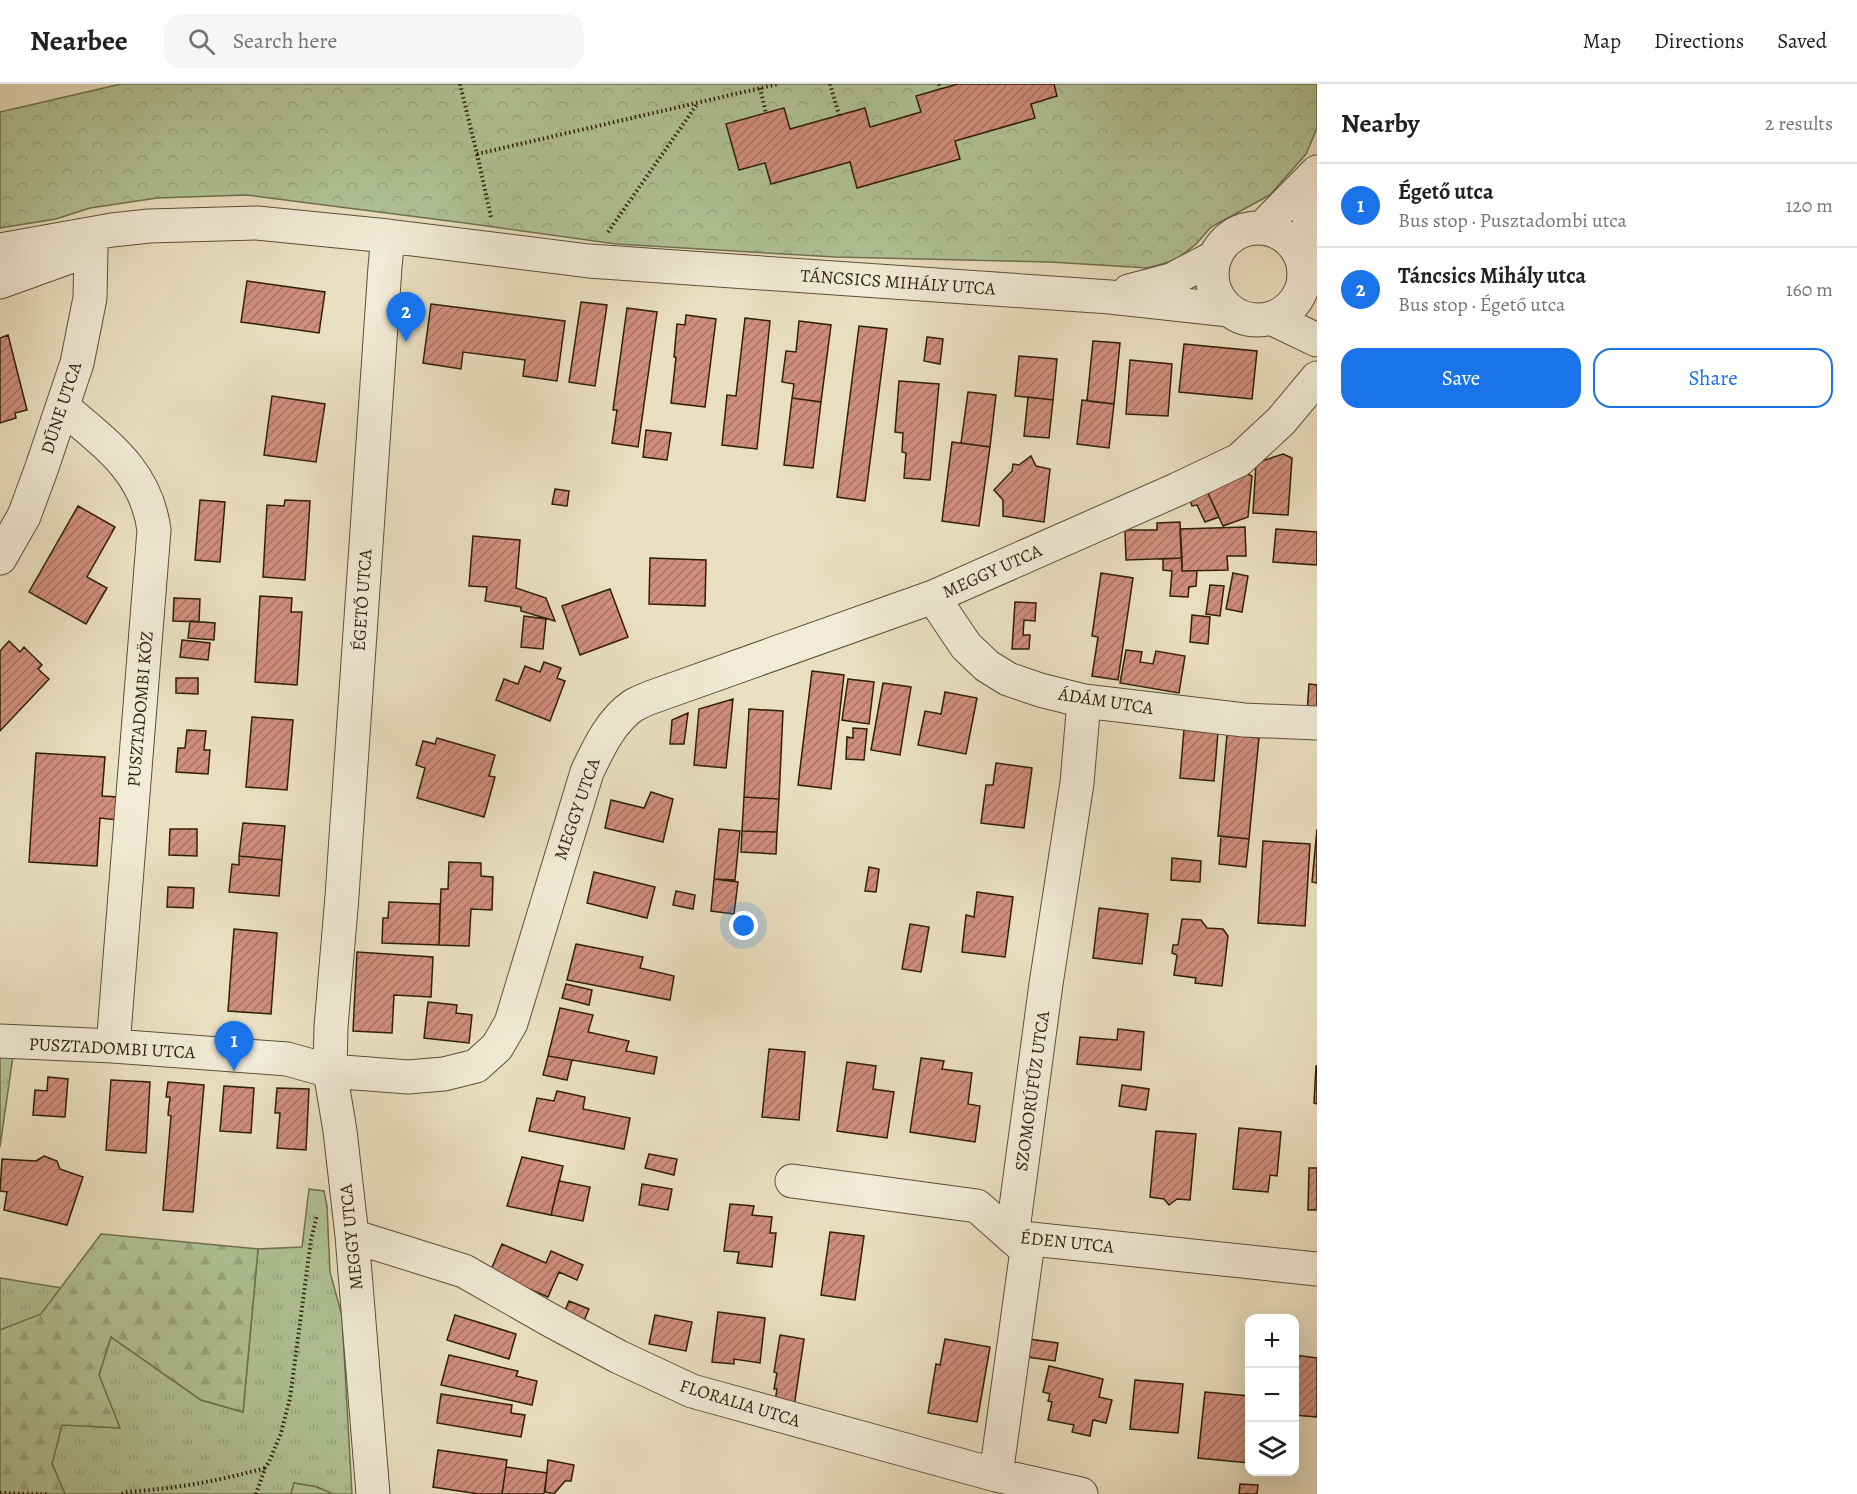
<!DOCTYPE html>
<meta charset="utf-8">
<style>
:root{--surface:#fff;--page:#f6f6f6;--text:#202124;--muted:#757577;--line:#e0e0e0;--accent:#1a73e8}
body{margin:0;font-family:Alegreya,serif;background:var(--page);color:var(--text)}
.controls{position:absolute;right:18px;bottom:18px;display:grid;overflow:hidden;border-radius:12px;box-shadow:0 6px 24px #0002}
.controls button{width:54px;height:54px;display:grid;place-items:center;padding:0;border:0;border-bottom:2px solid var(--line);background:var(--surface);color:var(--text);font:30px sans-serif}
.you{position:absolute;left:744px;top:842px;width:21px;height:21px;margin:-15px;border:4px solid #fff;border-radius:50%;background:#1a73e8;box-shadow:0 0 0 9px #1a73e833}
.badge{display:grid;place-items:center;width:39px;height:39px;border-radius:50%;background:var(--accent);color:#fff;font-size:20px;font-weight:700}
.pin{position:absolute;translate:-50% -50px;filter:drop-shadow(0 2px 3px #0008)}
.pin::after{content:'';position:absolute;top:32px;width:21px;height:18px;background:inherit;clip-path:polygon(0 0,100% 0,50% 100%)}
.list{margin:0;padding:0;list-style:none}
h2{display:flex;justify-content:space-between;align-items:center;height:78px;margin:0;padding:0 24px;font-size:26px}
h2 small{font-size:20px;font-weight:400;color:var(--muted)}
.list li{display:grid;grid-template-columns:39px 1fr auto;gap:18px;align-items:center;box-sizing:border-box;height:84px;padding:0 24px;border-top:2px solid var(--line)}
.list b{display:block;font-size:22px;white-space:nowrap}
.list p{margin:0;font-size:20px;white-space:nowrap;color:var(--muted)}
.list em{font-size:20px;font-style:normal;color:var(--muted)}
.actions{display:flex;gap:12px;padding:18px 24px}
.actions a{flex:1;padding:14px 0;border:2px solid var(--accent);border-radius:18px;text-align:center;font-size:21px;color:var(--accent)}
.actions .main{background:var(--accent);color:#fff}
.icon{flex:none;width:33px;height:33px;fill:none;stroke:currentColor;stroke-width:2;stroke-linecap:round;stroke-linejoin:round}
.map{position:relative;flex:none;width:1317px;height:1410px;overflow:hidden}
header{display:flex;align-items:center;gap:36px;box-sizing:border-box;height:84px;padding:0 30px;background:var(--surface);border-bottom:2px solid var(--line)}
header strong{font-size:28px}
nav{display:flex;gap:33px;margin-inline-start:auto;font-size:21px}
.search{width:420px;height:54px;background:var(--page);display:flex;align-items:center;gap:15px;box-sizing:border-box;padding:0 21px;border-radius:18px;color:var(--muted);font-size:22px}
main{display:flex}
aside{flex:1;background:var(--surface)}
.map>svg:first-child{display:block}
.grass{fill:url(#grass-tufts);stroke:#70714f;stroke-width:1.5}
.forest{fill:url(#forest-firs);stroke:#70714f;stroke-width:1.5}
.park{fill:url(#park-crowns);stroke:#70714f;stroke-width:1.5}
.building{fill:url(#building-hatch);stroke:#2f1f07;stroke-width:1.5}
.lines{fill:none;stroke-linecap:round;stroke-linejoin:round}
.minor-casing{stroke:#5e4f36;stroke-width:35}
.path{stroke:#2f1f07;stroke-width:4;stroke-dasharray:1.5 3;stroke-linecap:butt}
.minor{stroke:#f1ebd7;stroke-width:33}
.labels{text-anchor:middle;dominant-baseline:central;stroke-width:5;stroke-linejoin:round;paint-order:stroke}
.street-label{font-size:18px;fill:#2f1f07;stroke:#f1ebd7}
</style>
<header>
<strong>Nearbee</strong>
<div class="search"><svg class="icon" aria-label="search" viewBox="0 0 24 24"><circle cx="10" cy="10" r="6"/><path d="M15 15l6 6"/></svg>Search here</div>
<nav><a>Map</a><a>Directions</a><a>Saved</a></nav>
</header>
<main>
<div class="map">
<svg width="1317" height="1410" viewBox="0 0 1317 1410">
<defs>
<pattern id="grass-tufts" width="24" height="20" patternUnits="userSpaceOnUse" patternTransform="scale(1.5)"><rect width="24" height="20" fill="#b1c397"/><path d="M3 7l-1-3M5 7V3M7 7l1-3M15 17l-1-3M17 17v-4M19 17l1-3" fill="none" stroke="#99a781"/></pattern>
<pattern id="forest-firs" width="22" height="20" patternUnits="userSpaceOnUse" patternTransform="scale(1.5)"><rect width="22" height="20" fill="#b1c397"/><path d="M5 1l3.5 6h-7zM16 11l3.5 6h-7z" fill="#99a781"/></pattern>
<pattern id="park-crowns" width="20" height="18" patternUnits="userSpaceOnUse" patternTransform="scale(1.5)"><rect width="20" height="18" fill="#b1c397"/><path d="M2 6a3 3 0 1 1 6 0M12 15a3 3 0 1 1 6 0" fill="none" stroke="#99a781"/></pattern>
<pattern id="building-hatch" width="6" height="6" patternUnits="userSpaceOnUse" patternTransform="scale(1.5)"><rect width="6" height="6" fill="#d08e7d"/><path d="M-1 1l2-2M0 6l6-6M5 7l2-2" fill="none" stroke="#a97364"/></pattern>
</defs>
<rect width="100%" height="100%" fill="#eae0c1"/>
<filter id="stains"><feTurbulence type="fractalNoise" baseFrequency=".00333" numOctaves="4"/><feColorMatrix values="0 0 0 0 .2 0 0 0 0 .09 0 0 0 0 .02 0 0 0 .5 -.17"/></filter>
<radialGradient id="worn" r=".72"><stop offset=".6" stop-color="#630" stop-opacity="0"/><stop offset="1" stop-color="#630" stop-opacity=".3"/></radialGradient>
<!-- grass -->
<path class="grass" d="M0,957L15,958L0,1063Z
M309,1105L324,1107L327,1122L330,1188L342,1232L352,1410H333L317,1403L294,1399L291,1410H65L52,1380L62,1340L119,1344L99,1291L111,1253L201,1316L243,1328L258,1165L302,1163Z
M0,1194L62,1204L41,1231L0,1246Z"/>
<!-- forest -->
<path class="forest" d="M101,1150L258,1165L243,1328L201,1316L111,1253L99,1291L120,1344L62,1341L52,1380L65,1410H0V1246L41,1230Z
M294,1399L317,1403L333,1410H291Z"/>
<!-- park -->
<path class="park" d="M121,0H1317V44L1306,70L1270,111L1211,143L1196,160L1176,176L1148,184L1050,178L835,173L616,160L465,139L247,111L157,114L90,124L56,135L0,144V28Z"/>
<!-- building -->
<path class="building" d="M958,0H1054L1057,12L1031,20L1035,34L955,57L960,75L857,104L850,78L771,100L765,79L739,86L726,40L784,24L790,45L865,24L870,43L921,28L916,12Z
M247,197L325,208L319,249L241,238Z
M581,218L607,221L595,302L569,298Z
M431,220L565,237L557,297L523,292L525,276L463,268L461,285L423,279Z
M627,224L657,228L638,363L612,359L617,326H613Z
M686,231L716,235L705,323L671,319L676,273H674L677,240L685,241Z
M745,234L770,237L757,365L722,361L727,311L736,312Z
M799,237L831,241L821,318L792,314L794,300L782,298L786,267L796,268Z
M859,242L887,245L865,417L837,413Z
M8,251L27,326L15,329L16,334L0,339V254Z
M927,253L943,255L940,280L924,277Z
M1093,257L1120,259L1114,320L1087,317Z
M1184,260L1257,267L1252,315L1179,308Z
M1019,272L1057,275L1053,316L1015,312Z
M1130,276L1172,280L1168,332L1126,330Z
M899,297L939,300L930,396L904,394L906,369L902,368L903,349L895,348Z
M968,308L996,311L990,363L961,359Z
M272,312L325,320L316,378L264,371Z
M1028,313L1053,316L1049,354L1024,352Z
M792,314L821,318L813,384L784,381Z
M1082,316L1114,320L1109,364L1077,360Z
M646,346L671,349L667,376L643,373Z
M952,358L990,363L979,442L942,437Z
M1283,370L1292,374L1288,431L1253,429L1256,379Z
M1031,372L1036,382L1050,385L1044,438L1003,432V416L994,406L1012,387L1013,380L1019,381Z
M1241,387L1252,392L1248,433L1223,442L1205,403Z
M1205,403L1219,433L1205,438L1197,421L1192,422L1187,409Z
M555,405L569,407L567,422L552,420Z
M200,416L225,418L220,478L195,476Z
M285,416L310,417L305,496L263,493L267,421L284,422Z
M78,422L115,443L87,493L107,504L86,540L29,508Z
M1180,438L1182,474L1126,476L1125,446H1157V439Z
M1245,443L1246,472H1227L1228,486L1182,487L1180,445Z
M1276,445L1317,448V481L1273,478Z
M473,452L520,456L516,504L546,514L555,537L521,527V523L485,517L487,503L469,502Z
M650,474L706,476L705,522L649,520Z
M1182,474V487H1197L1196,502L1189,503L1188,513L1170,512L1172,487L1163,486V475Z
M1101,489L1133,494L1118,596L1092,592L1098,553L1092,552Z
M1233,489L1248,492L1242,528L1226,525Z
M1210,501L1224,502L1220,532L1206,530Z
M610,505L628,553L580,571L562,522Z
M260,512L292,514L291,528H302L297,601L255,598Z
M174,514L200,515L199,538L173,537Z
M1015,518L1036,519L1035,537L1024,536L1023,551H1030L1029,565H1012Z
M1192,531L1210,533L1208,560L1190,558Z
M524,532L546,535L543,565L521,563Z
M190,537L215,539L214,556L188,554Z
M182,556L210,559L208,576L180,573Z
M9,557L20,568L24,563L42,581L38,585L49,595L0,647V567Z
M1126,566L1142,568L1140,578L1153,580L1156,567L1185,572L1179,609L1120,599Z
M544,578L561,584L557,594L565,597L550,637L496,616L504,595L518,600L525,582L540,588Z
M812,587L844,591L831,705L798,701Z
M176,594H198V610L176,609Z
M848,595L874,598L869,640L842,636Z
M883,599L911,603L900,671L871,666Z
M1309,600L1317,601V630H1307Z
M945,608L977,614L966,670L918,661L925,627L941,630Z
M733,615L726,684L694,681L699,625Z
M749,625L783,627L779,715L744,713Z
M688,629L684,660H670L672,636Z
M252,633L293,636L287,706L246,703Z
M853,644L867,645L864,676L846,675L847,653L853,654Z
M1184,645L1218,648L1214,697L1180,694Z
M187,646L206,647L204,666H210L208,690L176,688L178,664H185Z
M1227,650L1259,654L1249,755L1218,752Z
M437,654L495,671L489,692L495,693L484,733L417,714L425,684L416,681L423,657L435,660Z
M36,669L105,673L102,712L119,713L117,736L100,734L97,782L29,778Z
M996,679L1032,684L1024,744L981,739L986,701H993Z
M651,708L673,715L663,758L605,744L611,716L644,724Z
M744,713L779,715L777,748L742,747Z
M243,739L285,742L282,776L239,772Z
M170,745H197V772L169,771Z
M719,745L740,747L735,796L714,795Z
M1317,745V799L1312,798Z
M742,747L777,748L776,770L741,768Z
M1221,752L1249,755L1246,783L1219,780Z
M1263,757L1310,760L1305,842L1258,839Z
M239,772L282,776L279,812L229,808L232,780L239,781Z
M1172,774L1201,777L1200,798L1171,796Z
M449,778L481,779V792L493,793L492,826L471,825L469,862L439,861L441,805H448Z
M869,783L879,785L876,808L865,807Z
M594,788L655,803L647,834L587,819Z
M714,795L738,798L734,830L711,827Z
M168,803L194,804L193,824L167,823Z
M676,807L695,811L693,825L673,821Z
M977,808L1013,813L1005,873L962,868L966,831L974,833Z
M389,818L440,820L439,861L382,859L383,834H388Z
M1099,824L1148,830L1142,880L1093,874Z
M1182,835L1201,836L1207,844L1223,845L1228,852L1222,902L1195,899L1196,894L1174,891L1177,871L1172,869L1173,861H1178Z
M910,840L929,843L921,888L902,885Z
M234,845L277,849L271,930L228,927Z
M576,860L643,873L640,884L674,892L670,916L567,896Z
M357,868L433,873L431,913L394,911L392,949L353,947Z
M566,900L592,906L589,921L562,914Z
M428,918L457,921L456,929L472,931L469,959L424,954Z
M560,924L593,931L588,948L629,957L626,967L657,973L654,990L548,972Z
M1118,945L1144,948L1141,986L1077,980L1080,953L1117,956Z
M769,965L805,968L799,1036L762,1033Z
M548,972L572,976L567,996L543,991Z
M921,974L944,977L942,985L972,989L968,1020L980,1022L975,1058L910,1048Z
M847,978L876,982L873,1005L894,1008L887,1054L837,1047Z
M1316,982H1317V1020L1314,1019Z
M48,993L68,995L65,1033L33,1031L35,1006L47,1007Z
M111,996L150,998L146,1069L106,1066Z
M168,998L204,1001L193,1128L163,1126L171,1032L168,1031L170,1013H166Z
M1122,1001L1149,1005L1146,1026L1119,1022Z
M224,1002L254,1004L251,1049L220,1047Z
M277,1004L309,1005L306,1066L277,1064L280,1029H275Z
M557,1007L585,1013L583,1025L630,1034L624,1065L529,1047L537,1014L554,1017Z
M1239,1044L1281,1048L1277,1092L1270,1091L1268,1108L1233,1105Z
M1156,1047L1196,1050L1190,1116L1177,1115L1169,1121L1164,1115L1150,1113Z
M649,1070L677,1075L674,1091L645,1084Z
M44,1072L57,1077L60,1085L83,1093L67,1141L4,1126L7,1108L0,1107L2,1075L36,1077Z
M522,1073L563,1082L551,1131L507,1122Z
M1309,1084H1317V1126H1308Z
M559,1097L590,1103L583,1137L551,1131Z
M642,1100L672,1105L668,1126L639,1121Z
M730,1120L754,1122L752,1131L772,1133L770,1149H776L772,1183L737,1179L739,1168L724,1167Z
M830,1148L864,1152L855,1216L821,1211Z
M502,1160L546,1179L551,1167L583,1181L577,1196L559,1188L548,1213L490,1188Z
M569,1217L589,1225L583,1239L563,1231Z
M718,1228L765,1234L760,1279L734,1275V1280L712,1278Z
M455,1231L516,1250L509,1275L447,1256Z
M655,1231L692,1238L686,1267L649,1260Z
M780,1251L804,1255L794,1323L775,1317L777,1305H774L777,1289L774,1288Z
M945,1255L990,1263L977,1338L928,1329L936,1280L940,1281Z
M1029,1255L1058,1259L1055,1277L1027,1273Z
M449,1271L518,1287L516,1292L537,1297L532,1321L441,1301Z
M1294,1271L1317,1274V1333L1294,1331Z
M1049,1282L1103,1295L1099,1313L1112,1316L1106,1339L1093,1336L1090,1352L1072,1348L1074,1341L1048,1336L1052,1318L1048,1317L1050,1310L1043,1308Z
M1135,1296L1183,1300L1178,1349L1130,1345Z
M1205,1308L1250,1312L1249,1379L1198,1374Z
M441,1310L512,1321L511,1329L525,1331L521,1353L437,1339Z
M438,1366L507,1376L502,1410H479L433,1403Z
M548,1376L574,1381L571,1397H565L554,1410L545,1408Z
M506,1383L547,1389L544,1410H502Z
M1240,1400L1258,1401L1257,1410H1239Z"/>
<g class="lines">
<!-- minor casing -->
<g class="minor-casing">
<path id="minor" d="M1262,144L1317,88
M1212 190a46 46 0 1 1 92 0a46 46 0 1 1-92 0Z
M0,166L112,146L149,142L257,139L388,152L589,177L1110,213L1229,226
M1304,186L1310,134L1317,115
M0,198L83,168
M1129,207L1171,196L1215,173
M1271,234L1317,256
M63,323C105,360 146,386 154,446L113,962
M0,474L24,432L41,386L77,279L90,214L91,165
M933,513L966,562L987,582L1008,595L1040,606L1084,617L1244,636L1317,639
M0,957L113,962L287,975L330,987L408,993L444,990L476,982L497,963L511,939L587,688C598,665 611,636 634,621C640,618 646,615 652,613L933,513L1178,405L1239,376L1281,337L1317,294
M792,1097L977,1122L1012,1153L1317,1185
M352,1152L464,1187L550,1236L619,1273L692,1307L996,1391L1081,1410
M996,1391L1027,1166L1012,1153L1046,900L1077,699L1084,617
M373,1410L352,1152L340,1047L330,987L331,943L342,812L385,183L388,152"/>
</g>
<!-- path -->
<path class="path" d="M460,0L477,70L778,0
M830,0L839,31
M939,0L941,5
M760,4L766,29
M477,70L491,133
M608,148L698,19
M0,1409L47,1410
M122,1410L125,1408C173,1405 219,1397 265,1384
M256,1410L265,1384L269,1378L281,1349L290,1314L311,1156L317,1131"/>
<!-- minor -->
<use href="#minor" class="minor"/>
</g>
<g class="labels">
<!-- street labels -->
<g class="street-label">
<text transform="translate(898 198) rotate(4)">TÁNCSICS MIHÁLY UTCA</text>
<text transform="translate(61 324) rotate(-72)">DŰNE UTCA</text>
<text transform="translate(992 487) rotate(-24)">MEGGY UTCA</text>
<text transform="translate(362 516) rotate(-86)">ÉGETŐ UTCA</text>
<text transform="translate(1106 617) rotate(9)">ÁDÁM UTCA</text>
<text transform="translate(140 625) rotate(-85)">PUSZTADOMBI KÖZ</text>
<text transform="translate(577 725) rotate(-71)">MEGGY UTCA</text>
<text transform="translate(112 964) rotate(3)">PUSZTADOMBI UTCA</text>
<text transform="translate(1032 1007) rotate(-82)">SZOMORÚFŰZ UTCA</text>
<text transform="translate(351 1153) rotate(-96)">MEGGY UTCA</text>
<text transform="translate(1067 1158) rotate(6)">ÉDEN UTCA</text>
<text transform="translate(740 1319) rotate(17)">FLORALIA UTCA</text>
</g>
</g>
<rect width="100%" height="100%" filter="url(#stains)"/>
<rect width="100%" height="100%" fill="url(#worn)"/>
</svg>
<div class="controls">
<button>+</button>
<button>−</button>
<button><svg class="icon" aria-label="layers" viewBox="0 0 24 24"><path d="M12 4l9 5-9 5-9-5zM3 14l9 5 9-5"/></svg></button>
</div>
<div class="you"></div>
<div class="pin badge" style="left:234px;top:987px">1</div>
<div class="pin badge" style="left:406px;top:258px">2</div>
</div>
<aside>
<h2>Nearby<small>2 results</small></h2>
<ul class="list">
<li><span class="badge">1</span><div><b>Égető utca</b><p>Bus stop · Pusztadombi utca</p></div><em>120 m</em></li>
<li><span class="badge">2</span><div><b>Táncsics Mihály utca</b><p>Bus stop · Égető utca</p></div><em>160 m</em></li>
</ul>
<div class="actions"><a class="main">Save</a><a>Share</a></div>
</aside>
</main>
